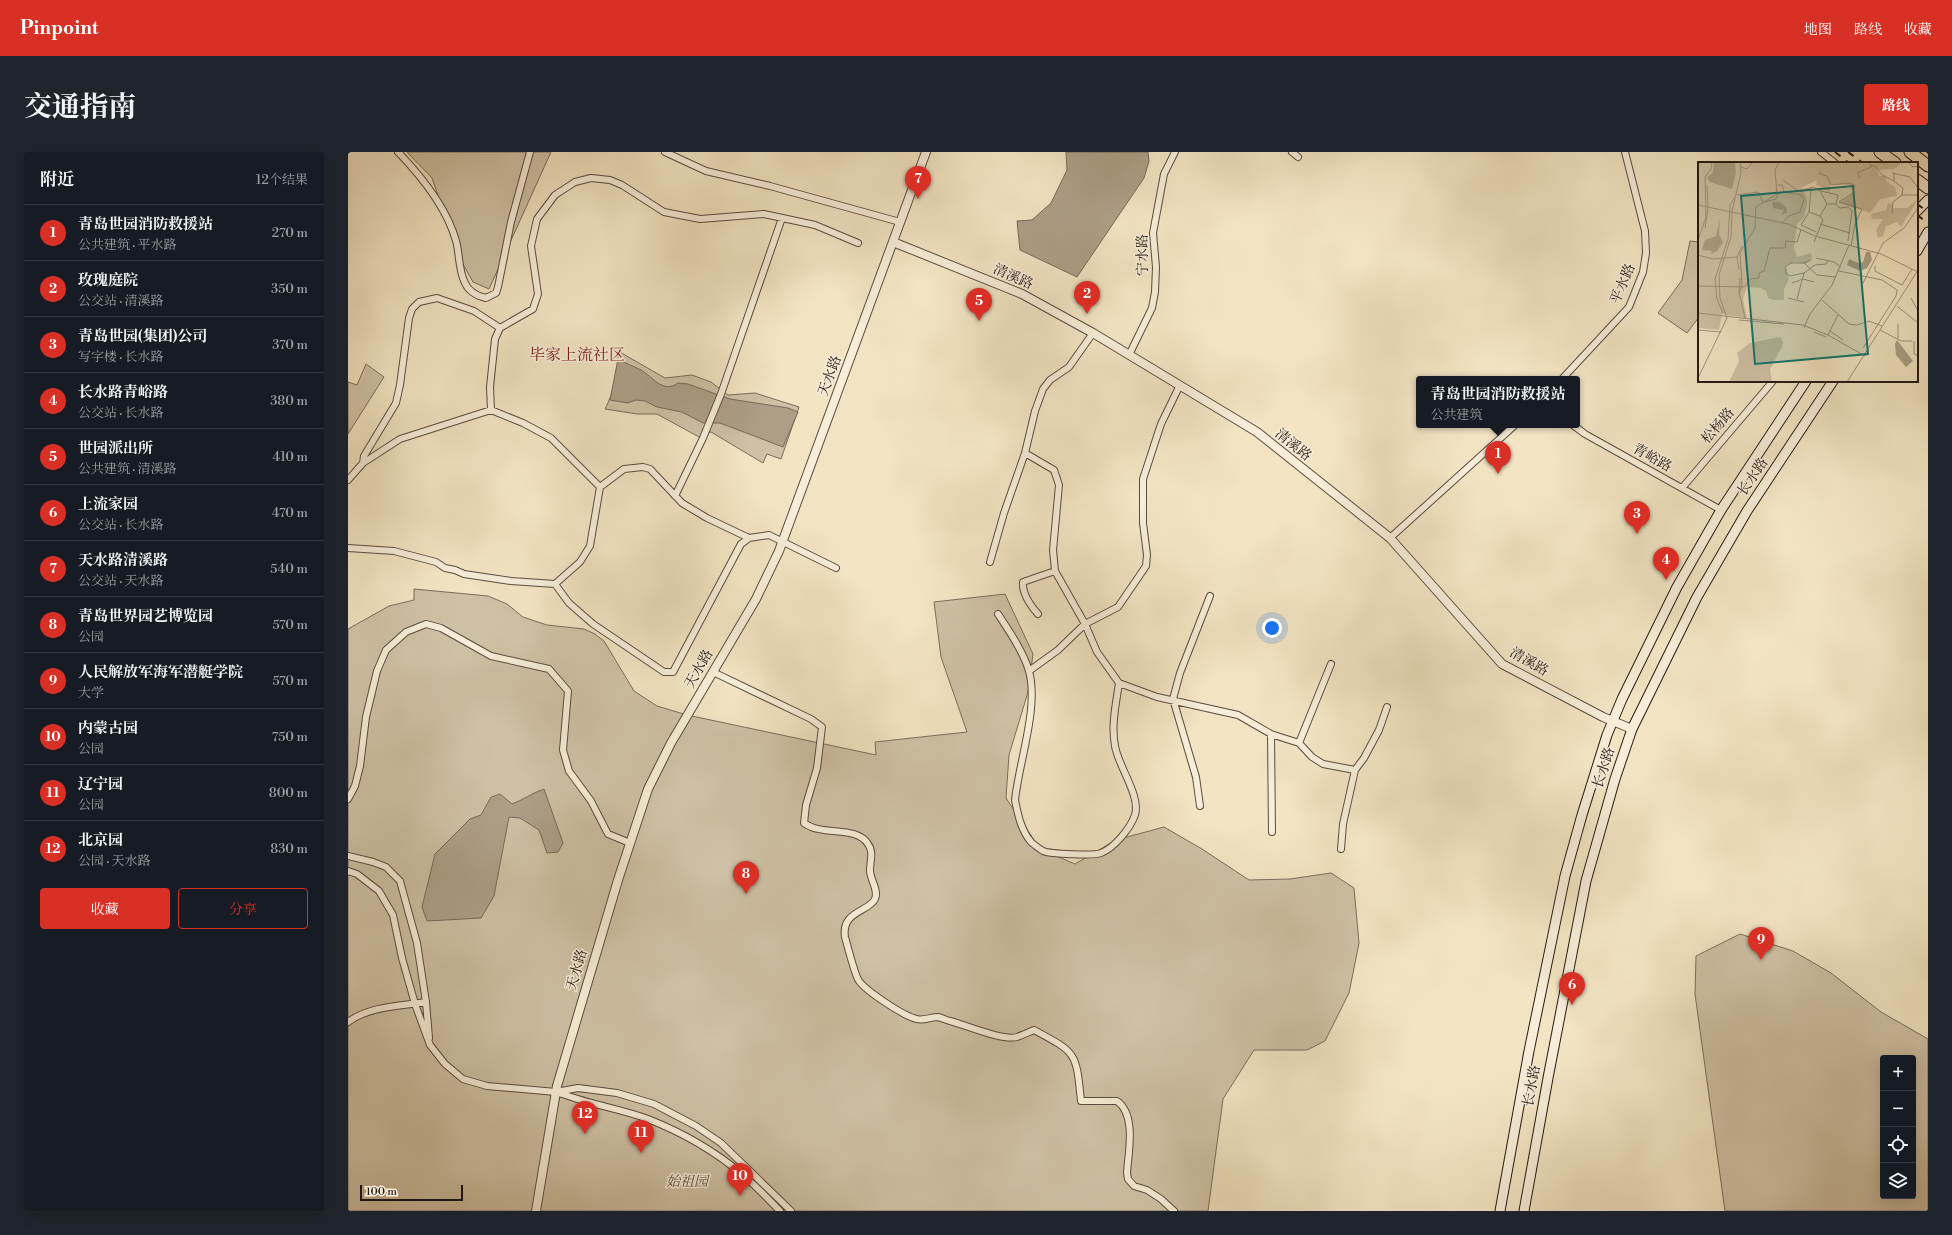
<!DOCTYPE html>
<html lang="zh">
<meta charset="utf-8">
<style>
:root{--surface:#171b24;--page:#20242c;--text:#f1f3f6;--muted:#9ea1a6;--line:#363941;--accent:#d93025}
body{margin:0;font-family:"Libre Bodoni","Noto Serif SC",serif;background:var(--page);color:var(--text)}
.controls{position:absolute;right:12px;bottom:12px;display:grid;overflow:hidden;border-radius:4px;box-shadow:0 4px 16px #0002}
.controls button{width:36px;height:36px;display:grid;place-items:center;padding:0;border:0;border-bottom:1px solid var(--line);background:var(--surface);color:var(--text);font:20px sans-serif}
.scale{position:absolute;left:12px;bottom:10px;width:103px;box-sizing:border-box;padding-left:4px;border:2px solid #261913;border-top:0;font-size:11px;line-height:14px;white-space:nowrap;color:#261913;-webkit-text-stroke:3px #f7edd8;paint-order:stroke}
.you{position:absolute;left:924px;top:476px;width:14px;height:14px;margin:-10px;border:3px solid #fff;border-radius:50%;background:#1a73e8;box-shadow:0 0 0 6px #1a73e833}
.badge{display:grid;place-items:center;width:26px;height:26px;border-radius:50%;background:var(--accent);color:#fff;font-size:13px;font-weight:700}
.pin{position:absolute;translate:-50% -33px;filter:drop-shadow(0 1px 2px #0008)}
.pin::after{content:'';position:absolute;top:21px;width:14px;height:12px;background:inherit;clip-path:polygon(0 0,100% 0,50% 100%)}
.popup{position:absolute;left:1068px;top:224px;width:164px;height:52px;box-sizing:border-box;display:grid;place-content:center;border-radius:4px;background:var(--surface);filter:drop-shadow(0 1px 3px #0005);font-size:13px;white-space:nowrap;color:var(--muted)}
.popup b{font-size:15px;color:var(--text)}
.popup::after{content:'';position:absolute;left:50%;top:100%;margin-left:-8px;border:8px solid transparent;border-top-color:var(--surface)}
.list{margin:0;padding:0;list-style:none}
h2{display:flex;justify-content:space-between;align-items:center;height:52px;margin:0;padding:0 16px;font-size:17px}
h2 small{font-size:13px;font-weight:400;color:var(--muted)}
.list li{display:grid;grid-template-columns:26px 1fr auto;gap:12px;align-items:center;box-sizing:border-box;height:56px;padding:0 16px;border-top:1px solid var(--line)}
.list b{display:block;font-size:15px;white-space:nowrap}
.list p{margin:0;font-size:13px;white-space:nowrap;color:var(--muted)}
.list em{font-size:13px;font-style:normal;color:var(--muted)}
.actions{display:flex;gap:8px;padding:12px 16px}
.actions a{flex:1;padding:9px 0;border:1px solid var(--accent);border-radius:4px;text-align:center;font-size:14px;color:var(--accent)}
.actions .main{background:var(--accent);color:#fff}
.icon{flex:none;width:22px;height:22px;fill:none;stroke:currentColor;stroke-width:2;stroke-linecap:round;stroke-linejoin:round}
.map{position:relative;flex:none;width:1580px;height:1059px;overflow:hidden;border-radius:4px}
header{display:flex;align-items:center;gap:24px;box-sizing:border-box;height:56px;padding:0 20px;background:var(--accent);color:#fff}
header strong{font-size:19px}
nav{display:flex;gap:22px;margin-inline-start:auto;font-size:14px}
.intro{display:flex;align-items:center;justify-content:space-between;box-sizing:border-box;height:96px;padding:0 24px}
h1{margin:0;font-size:28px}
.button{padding:10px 18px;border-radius:4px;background:var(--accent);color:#fff;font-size:14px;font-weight:700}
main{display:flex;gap:24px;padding:0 24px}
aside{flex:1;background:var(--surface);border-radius:4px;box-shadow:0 4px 16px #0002}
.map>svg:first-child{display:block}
.green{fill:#cfc1a5;stroke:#7a6d5c;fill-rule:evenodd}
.water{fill:#ad9f87;stroke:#776959}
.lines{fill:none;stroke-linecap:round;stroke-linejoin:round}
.minor-casing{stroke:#594c3f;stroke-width:8}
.tertiary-casing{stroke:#594c3f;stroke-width:10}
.secondary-casing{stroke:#261913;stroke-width:11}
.trunk-casing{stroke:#261913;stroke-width:13}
.minor{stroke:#f7edd8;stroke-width:6}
.tertiary{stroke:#f7edd8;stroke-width:8}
.secondary{stroke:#f7edd8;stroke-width:9}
.trunk{stroke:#f2e4c3;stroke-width:11}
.rail{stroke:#261913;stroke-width:2;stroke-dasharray:7 7;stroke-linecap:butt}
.labels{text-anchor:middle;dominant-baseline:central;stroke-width:3;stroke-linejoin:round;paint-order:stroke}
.street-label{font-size:14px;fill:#261913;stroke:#f7edd8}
.park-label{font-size:14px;font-style:italic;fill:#594b3f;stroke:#f7edd8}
.quarter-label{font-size:16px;fill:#7a1f14;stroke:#f7edd8}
.inset-road{fill:none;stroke:#a0937d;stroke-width:1}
.view{fill:#0f766e;fill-opacity:0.15;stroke:#0f766e;stroke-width:2}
.inset-edge{fill:none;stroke:#261913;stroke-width:2}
</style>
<header>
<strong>Pinpoint</strong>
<nav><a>地图</a><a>路线</a><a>收藏</a></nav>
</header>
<div class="intro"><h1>交通指南</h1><a class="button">路线</a></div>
<main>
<aside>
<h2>附近<small>12个结果</small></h2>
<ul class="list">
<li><span class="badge">1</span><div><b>青岛世园消防救援站</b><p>公共建筑 · 平水路</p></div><em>270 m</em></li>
<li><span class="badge">2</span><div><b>玫瑰庭院</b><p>公交站 · 清溪路</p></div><em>350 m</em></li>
<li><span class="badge">3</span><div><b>青岛世园(集团)公司</b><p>写字楼 · 长水路</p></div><em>370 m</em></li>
<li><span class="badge">4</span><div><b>长水路青峪路</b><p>公交站 · 长水路</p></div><em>380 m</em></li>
<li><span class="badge">5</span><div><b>世园派出所</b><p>公共建筑 · 清溪路</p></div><em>410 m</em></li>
<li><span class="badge">6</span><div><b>上流家园</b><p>公交站 · 长水路</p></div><em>470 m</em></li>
<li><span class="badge">7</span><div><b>天水路清溪路</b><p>公交站 · 天水路</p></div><em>540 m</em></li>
<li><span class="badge">8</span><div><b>青岛世界园艺博览园</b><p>公园</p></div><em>570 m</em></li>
<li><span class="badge">9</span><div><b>人民解放军海军潜艇学院</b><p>大学</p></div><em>570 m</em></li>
<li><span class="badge">10</span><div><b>内蒙古园</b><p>公园</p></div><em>750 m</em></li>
<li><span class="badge">11</span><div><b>辽宁园</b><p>公园</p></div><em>800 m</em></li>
<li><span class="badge">12</span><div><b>北京园</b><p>公园 · 天水路</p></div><em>830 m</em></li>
</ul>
<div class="actions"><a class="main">收藏</a><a>分享</a></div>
</aside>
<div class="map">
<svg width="1580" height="1059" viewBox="0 0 1580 1059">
<rect width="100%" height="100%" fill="#f2e4c3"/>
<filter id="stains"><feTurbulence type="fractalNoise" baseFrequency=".005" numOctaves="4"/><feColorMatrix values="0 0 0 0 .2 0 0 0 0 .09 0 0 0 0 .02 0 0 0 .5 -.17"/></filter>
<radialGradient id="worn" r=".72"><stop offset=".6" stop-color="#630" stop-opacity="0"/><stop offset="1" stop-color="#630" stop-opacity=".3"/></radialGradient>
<!-- green -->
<path class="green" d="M59,0H203L141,137L125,130L111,105L84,26Z
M1342,89L1351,90V165L1339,181L1310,161L1334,128Z
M270,199L317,226L344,223L363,230L380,243L407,241L451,255L433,307L419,302L415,311L363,280L351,285L309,262H289L257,257C266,240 270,219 270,199Z
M18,212L36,225L0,282V230L9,233Z
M66,437L140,444L159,452L175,465L199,473L236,477L247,482L256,489L286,539L309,554L339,563L528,603L527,590L619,580L593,505L586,450L657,442L685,502L680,540L661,603L658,646L692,697L727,712L768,688L816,675L854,697L901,728L942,727L983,721L1006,736L1011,791L1001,841L977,889L959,898H906L875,947L860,1059H0V477L41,454L66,448Z
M1392,782L1445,799L1483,821L1533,860L1580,887V1059H1377L1347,842L1348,804ZM1535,906H1565V1044H1535Z"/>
<!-- water -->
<path class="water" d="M718,0H800L801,9L796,26L729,125L672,98L669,69L684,68L703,51L719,18Z
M270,207C277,211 285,214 293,218C305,225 315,242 330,231L340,232L382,247L440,256L450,260L435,295L372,271H355L334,260L309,255L297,249L288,248L280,251L262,248Z
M196,637L215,691L210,700L199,701L191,678L172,666L161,665L146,744L133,766L79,769L74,755L87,702L122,667L133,663L143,645L152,642L164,652C175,648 184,641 196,637Z"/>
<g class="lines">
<!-- minor casing -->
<g class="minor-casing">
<path id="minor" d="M50,0C73,24 99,56 108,89C112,103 110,117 117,131C121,140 129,144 138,146L148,141L150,135L163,70L182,0
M317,0L358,19L422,34L552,70
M944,0L950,5
M1473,0L1487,11
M781,203L804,156L807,140L808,115L805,81L816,22L827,0
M1214,227L1281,155L1295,120L1298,101L1297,79L1277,0
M143,258L142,235L147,187L152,176L185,157L190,142L183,94L189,67L207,43L227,30L243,26L262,28L274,33L316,60L352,67L416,62L467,73L510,91
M1225,273L1237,282L1373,358
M677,301L706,318L711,333L705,398L707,419L737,472L749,500L771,531L809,545L890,563L923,582L951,591L964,605L975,612L1007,618
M15,311L16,304L48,251L52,233L61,166L64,157L71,150L89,146L126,159L152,176
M0,328L15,311L52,287L143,258L175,271L203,286L252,335
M1334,336L1425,229
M327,344L355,286L373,242L434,66
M1042,386L1167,273
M0,396L46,399L88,410L97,416L107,418L116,422L163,429L207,432L232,410L242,394L252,335L276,317L295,315L302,317L334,351L359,366L401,386L421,383L488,416
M642,410L656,361L677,301L687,259L695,237L702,228L721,215L745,181
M207,432L221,451L245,472L316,520H325L393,392L401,386
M650,462C661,479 675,499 681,519C691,555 671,610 667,648C670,663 673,678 683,690C686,693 692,697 695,699C702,702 747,704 753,701C766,696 782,677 787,663C793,644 770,614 767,594C763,573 768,552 771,531
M690,462C683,454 674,441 675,430L707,419
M681,519L710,498L737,472L770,455L798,414L799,403L795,371V327L813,272L832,233
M365,520L463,567L474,575L469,616L458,653L456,671C475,685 508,673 520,692C526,700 522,709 522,718C522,728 531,738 527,747C521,760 493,759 497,785C499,792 507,824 511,829C518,839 557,865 569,867C575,869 583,865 590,865C594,866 598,868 602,869C618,873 654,889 669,885C675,883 681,880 686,878C729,901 728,900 733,949H769C789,963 780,1002 779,1021L780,1027L786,1034L799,1038L813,1047L826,1059
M923,582L924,680
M951,591L983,512
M0,647L7,634L12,614L18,565L29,519L38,498L58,480L78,472L93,476L143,504L201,517L220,539L215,598L221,619L243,649L260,682L282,691
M852,654L848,625L825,547L832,521L862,444
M993,697L995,672L1007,618L1016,606L1031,578L1039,555
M0,704L25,710L38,715L52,729L69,791L78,850L81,886
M0,719L9,722L31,739L45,763L54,806L67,852L82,893L97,912L115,927L139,934L208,940L230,936L269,941L306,952L348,974L373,991L443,1059
M0,870C22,854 52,854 78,850
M209,940C239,952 270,956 300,967C333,980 368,1000 395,1023C408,1034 420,1047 432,1059"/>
</g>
<!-- tertiary casing -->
<g class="tertiary-casing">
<path id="tertiary" d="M545,90L674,142L745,181L909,280L1042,386L1154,512L1255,565L1284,577
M188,1059L209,934L270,728L300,637L323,591L408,447L431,399L578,0"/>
</g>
<!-- secondary casing -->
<g class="secondary-casing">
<path id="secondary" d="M1569,59L1580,48
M1569,99L1580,80
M1152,1059L1181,899L1217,724L1234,663L1259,583L1274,547L1329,435L1373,358L1458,229
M1176,1059L1200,926L1238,729L1267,627L1284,577L1349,445L1399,359L1485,229"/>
</g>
<!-- trunk casing -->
<g class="trunk-casing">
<path id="trunk" d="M1532,0L1547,11
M1562,0L1580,14
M1569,28L1580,36"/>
</g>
<!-- minor -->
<use href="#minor" class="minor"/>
<!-- tertiary -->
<use href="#tertiary" class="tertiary"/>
<!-- secondary -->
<use href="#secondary" class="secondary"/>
<!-- trunk -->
<use href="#trunk" class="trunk"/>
<!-- rail -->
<path class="rail" d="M1487,0L1501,11
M1500,0L1515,11
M1569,52L1580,60
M1569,63L1580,71"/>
</g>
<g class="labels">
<!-- street labels -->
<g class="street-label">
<text transform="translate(795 103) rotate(-91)">宁水路</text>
<text transform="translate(665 125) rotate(24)">清溪路</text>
<text transform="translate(1275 132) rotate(-67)">平水路</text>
<text transform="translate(482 224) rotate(-70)">天水路</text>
<text transform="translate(1370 274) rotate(-49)">松杨路</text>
<text transform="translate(945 293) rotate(39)">清溪路</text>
<text transform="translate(1304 306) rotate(29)">青峪路</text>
<text transform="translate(1405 325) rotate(-56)">长水路</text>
<text transform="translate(1181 510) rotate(30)">清溪路</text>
<text transform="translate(351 517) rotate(-60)">天水路</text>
<text transform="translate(1256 616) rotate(-72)">长水路</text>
<text transform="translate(229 818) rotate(-74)">天水路</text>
<text transform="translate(1184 934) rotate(-80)">长水路</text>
</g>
<!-- park labels -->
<g class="park-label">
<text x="339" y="1030">始祖园</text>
</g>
<!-- quarter labels -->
<g class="quarter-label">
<text x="229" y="203">毕家上流社区</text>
</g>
</g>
<!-- overview -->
<g transform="translate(1350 10)">
<rect width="220" height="220" fill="#f2e4c3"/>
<path d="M0,0L173,1L205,0L196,7L179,8L181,14H187L189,20L197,25L199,34L182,37L172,51L142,41L156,31L157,23H132V30L118,23L119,19H117L103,26L109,35V43L106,55L99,62L96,86L99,95L113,91L114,98L108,102L97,100L88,104L91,117L86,127V138H75L70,136L68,129L63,126L49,125L45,137L49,156L24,152L21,168L0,166ZM220,37L203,65L199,60L188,64L185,74L180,76L178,68L185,57H174L173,52L188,48L190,41L194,42L195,46H209ZM82,175L85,179L84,185L72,207L74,220H31L41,199L39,191L43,188L52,181Z" fill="#cfc1a5"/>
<path d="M16,0H37L38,11L34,27L12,20L9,16L15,10ZM74,40H81L88,45L89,51L83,53L86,48L75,46ZM22,57L21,72L25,80L19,89L13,92L14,89L4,88L5,84L7,78L18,74ZM168,90H172L174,98L169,106L162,109L149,103L151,97L160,101L165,100ZM199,178L215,199L208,205L198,193L197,182Z" fill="#ad9f87"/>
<path class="inset-road" d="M210,0L215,5L220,4M173,4H177L184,13L196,19M43,5L49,7L55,0M122,9V12L129,14L133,23L150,21L157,23L155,31L141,40L164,47L157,62L153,84M194,11L212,15L220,26M196,12V19L205,26L204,33M160,17L162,15L159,11L173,5L171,0M85,18L100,29L116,25L122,29L129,42L122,54M80,23H84L86,30L103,33L106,37L102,50L91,54L84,61M113,26L111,50L122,54L125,58L116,80M123,29L140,33L138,42M39,33L60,30L65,40M204,33H220M67,40L78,37L81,30M129,42H137L142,46L150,45L154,49L150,79M0,43L90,62L117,74L183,92L220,110M111,50L103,63L118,70M194,52L195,40L204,33M122,62L152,71M7,66L10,46L9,23M0,78L8,55L7,15L13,7L14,0M0,93L15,97L40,95M118,96L136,100L143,105M106,101L119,113L138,115M177,104V109L204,123L214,107M41,107L39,95L44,84M141,109L184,118L199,128L198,134L165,186M106,111L92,114L88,111L87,105L93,101H106L112,98M42,116L41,130L47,156M94,121L105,117L116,120M0,124L46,125L53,117L61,116V111L66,109L72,86H87L88,79L99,80L103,68M163,125L185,81L206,66L220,46M41,133L44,122L42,91L57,66L58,45L79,32L77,8L81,0M90,136L106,140M213,136L220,149M99,137L106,111L117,103L128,102L130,99M124,138L151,162L159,163L171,159L184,164M199,144L220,161M0,151L105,163L130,173L167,194M25,151L19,137L17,117L30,77L32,43L37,35M41,158L86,162M106,166L112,152L134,123L151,83M0,168L23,170M182,168L203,179H214M132,169L145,178M116,170L128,175M130,173L140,153M200,177V162M216,179V192L220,194M0,216L29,156L22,136L21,113L33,75L34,49L43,11L42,0M149,220L220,108"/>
<path class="view" d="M155,24L170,192L57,202L43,34Z"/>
<rect width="220" height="220" class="inset-edge"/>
</g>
<rect width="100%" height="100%" filter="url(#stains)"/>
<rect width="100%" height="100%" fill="url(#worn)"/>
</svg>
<div class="controls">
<button>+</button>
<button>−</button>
<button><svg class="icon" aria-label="locate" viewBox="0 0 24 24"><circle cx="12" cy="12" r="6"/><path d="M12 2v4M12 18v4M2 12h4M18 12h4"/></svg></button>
<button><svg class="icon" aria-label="layers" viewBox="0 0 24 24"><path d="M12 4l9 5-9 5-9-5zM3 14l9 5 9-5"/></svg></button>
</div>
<div class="scale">100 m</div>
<div class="you"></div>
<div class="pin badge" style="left:1150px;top:322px">1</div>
<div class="popup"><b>青岛世园消防救援站</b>公共建筑</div>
<div class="pin badge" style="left:739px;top:162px">2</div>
<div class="pin badge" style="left:1289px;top:382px">3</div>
<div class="pin badge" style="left:1318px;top:428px">4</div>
<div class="pin badge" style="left:631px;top:169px">5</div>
<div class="pin badge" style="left:1224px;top:853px">6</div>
<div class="pin badge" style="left:570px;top:47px">7</div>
<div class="pin badge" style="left:398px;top:742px">8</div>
<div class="pin badge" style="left:1413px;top:808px">9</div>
<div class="pin badge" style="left:392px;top:1044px">10</div>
<div class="pin badge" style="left:293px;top:1001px">11</div>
<div class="pin badge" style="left:237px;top:982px">12</div>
</div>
</main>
